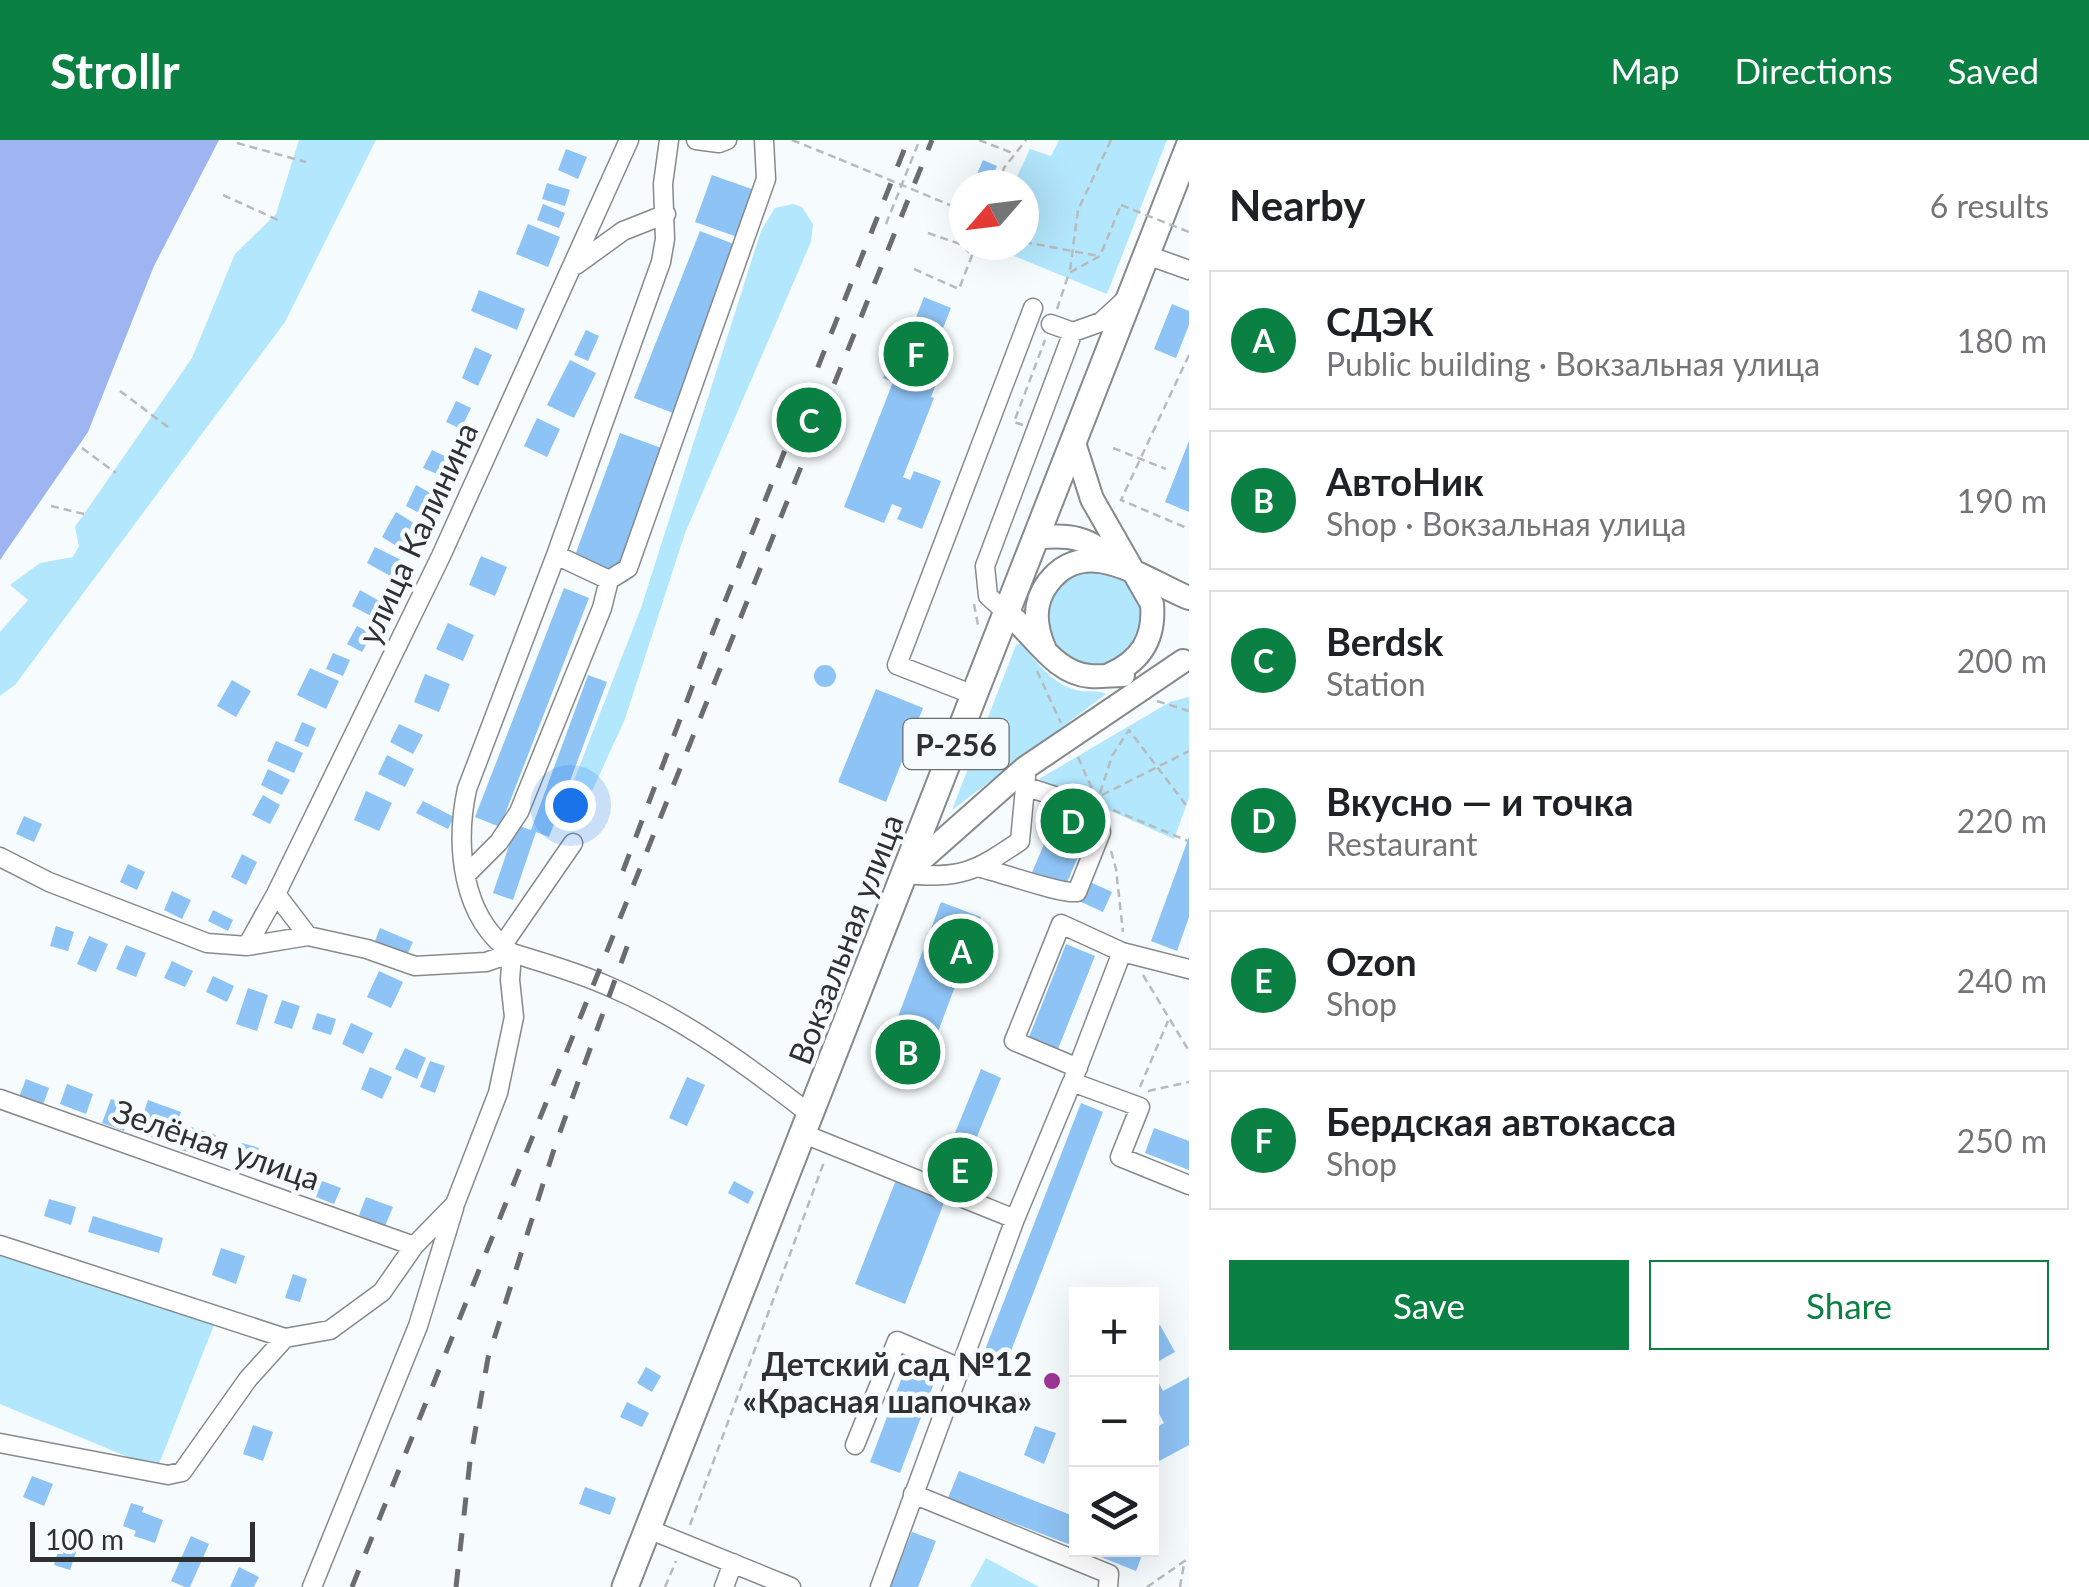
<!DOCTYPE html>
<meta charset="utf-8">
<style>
:root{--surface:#fff;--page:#f6f6f6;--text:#202124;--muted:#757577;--line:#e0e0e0;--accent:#0b8043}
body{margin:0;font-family:Lato,sans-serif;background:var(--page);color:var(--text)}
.controls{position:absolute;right:30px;bottom:30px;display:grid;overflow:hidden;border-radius:0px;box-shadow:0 10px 40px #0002}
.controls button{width:90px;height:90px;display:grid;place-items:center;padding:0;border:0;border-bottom:2px solid var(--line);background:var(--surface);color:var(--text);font:50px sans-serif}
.compass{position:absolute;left:949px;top:30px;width:90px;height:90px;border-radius:50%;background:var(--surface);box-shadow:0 10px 40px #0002;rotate:242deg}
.scale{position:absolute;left:30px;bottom:25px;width:225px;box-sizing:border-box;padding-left:10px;border:5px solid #2e3031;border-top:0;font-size:28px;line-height:35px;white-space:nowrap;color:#2e3031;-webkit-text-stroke:8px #f6fbfd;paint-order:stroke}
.you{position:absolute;left:570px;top:665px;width:35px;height:35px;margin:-25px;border:8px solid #fff;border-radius:50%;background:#1a73e8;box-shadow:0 0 0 15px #1a73e833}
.badge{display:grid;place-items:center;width:65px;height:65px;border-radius:50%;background:var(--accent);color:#fff;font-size:32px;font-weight:700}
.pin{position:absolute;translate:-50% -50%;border:5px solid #fff;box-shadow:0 2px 10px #0006}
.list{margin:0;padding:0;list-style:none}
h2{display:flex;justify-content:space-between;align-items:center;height:130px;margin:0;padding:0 40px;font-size:42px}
h2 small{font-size:32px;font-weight:400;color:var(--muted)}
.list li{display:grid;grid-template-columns:65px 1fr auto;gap:30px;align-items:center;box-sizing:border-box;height:140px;margin:0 20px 20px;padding:0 20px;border:2px solid var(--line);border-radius:0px}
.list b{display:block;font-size:38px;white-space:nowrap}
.list p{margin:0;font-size:32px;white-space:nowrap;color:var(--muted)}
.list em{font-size:32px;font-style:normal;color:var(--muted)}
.actions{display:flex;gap:20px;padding:30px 40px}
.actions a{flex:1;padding:22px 0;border:2px solid var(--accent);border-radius:0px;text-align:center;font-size:35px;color:var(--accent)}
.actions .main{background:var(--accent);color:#fff}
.icon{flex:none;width:55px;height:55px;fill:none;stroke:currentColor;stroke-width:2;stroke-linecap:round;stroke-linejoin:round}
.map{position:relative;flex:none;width:1189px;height:1447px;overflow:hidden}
header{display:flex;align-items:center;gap:60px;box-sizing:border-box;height:140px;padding:0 50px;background:var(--accent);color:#fff}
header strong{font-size:48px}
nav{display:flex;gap:55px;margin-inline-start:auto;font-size:35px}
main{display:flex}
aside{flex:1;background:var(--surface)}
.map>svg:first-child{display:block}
.green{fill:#b3e7fe}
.water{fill:#9fb5f2}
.building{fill:#8ec3f5}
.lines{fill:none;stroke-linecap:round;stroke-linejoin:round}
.minor-casing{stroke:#868a8c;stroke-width:21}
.major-casing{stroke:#868a8c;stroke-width:26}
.highway-casing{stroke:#868a8c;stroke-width:29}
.path{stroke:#b7bbbc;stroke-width:2.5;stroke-dasharray:8 5;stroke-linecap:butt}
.minor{stroke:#fff;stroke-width:18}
.major{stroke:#fff;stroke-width:22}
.highway{stroke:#fff;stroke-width:25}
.rail{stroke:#6a6d6e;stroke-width:5;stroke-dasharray:18 18;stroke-linecap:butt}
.path-bridge{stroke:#b7bbbc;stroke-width:2.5;stroke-dasharray:8 5;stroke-linecap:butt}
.poi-dot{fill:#9f3597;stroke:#f6fbfd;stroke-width:4}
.labels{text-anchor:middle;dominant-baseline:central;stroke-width:9;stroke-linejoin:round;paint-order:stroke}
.shield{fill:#f6fbfd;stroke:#6a6d6e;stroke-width:2.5}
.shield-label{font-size:30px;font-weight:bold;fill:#2e3031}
.street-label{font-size:32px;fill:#2e3031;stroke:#f6fbfd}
.poi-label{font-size:32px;font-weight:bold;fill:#2e3031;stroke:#f6fbfd;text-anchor:end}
</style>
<header>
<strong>Strollr</strong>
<nav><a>Map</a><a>Directions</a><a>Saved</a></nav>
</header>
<main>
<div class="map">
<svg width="1189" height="1447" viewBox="0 0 1189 1447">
<rect width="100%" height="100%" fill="#f6fbfd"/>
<!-- green -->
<path class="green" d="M299,0H376L285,182L15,545L0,556V492L28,460L10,445L40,423L73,417L79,406L75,387L192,218L235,114L276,74Z
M1059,0H1167L1107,154L987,105H1024V45H1013L1030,9L1051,16Z
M793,64L802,67L813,84L811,102L685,393L625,579L587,662L578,665L569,653L641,468L761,91L775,68Z
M1047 477a48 48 0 1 1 96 0a48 48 0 1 1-96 0Z
M1021,503C1037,523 1054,547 1081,551C1091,552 1097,550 1106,554L952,670L1016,505Z
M1189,557V658L1174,699L1039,639L1170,562Z
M0,1097L220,1170L157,1329L0,1264Z
M986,1418L1039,1447H970Z"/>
<!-- water -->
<path class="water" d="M0,0H219L154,126L88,292L0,420Z"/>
<!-- building -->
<path class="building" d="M566,9L587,17L578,39L558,30Z
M983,20L997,26L990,42L976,36Z
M712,35L760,52L743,99L695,82Z
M547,43L570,50L565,66L542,59Z
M543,64L565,73L559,88L537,80Z
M528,84L560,97L548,127L516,114Z
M700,91L739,106L673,273L634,258Z
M479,150L525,169L517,190L471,171Z
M924,157L951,168L927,229L936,244L931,257L934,258L903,337L910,340L914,331L941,341L922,389L897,379L902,368L892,364L884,383L844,367L893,242L883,238L892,215L900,218Z
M1172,164L1189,171V185L1176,218L1154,209Z
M586,190L599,196L588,221L574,215Z
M475,207L492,215L478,246L462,238Z
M570,220L596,233L574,278L547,265Z
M456,261L471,268L461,289L446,282Z
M537,278L560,289L547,317L524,306Z
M620,293L664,309L622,425L610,432L574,418Z
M1189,301V372L1165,362Z
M432,310L453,320L444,337L423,328Z
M416,345L436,356L425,376L406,366Z
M396,372L417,385L403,410L382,397Z
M375,407L403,421L394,438L367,423Z
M481,416L507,427L495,456L469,445Z
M564,448L589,458L500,687L475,677Z
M360,450L381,462L373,477L352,466Z
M448,483L474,495L463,521L436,509Z
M357,486L372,494L362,512L347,504Z
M333,513L350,520L343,536L326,529Z
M814 536a11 11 0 1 1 22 0a11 11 0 1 1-22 0Z
M310,528L339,541L326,569L297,555Z
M425,534L450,544L439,572L414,562Z
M588,535L607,542L549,697L536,692L513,760L493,753L516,685L531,690Z
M232,540L251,551L236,577L217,566Z
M876,549L923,568L886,662L838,642Z
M302,582L316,588L308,607L294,601Z
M399,584L423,595L413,614L390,602Z
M276,601L303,613L294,633L267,621Z
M387,615L414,629L405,647L378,634Z
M268,629L290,640L282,655L261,645Z
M366,651L392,663L379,691L354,680Z
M263,655L280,665L270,684L252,675Z
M423,661L454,677L448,689L416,673Z
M1057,674L1090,689L1063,752L1030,737Z
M24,676L42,684L34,702L16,694Z
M1189,697V777L1177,811L1151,801Z
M242,714L257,722L246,745L231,737Z
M128,724L145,732L137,750L120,742Z
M1088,741L1112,752L1103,772L1079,761Z
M172,751L191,760L182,779L164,770Z
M941,762L981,777L926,924L886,909Z
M213,770L233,780L228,791L208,781Z
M56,786L74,792L68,811L50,806Z
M380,788L413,802L407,815L375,801Z
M89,796L108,804L96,832L77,824Z
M1066,804L1095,816L1058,909L1029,897Z
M126,805L146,813L136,837L116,829Z
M172,821L193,831L185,847L164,838Z
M379,831L403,842L391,868L367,857Z
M213,836L234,846L227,862L206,852Z
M248,848L268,855L257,891L236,884Z
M282,860L300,866L292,889L274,883Z
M317,873L336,879L331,895L312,889Z
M351,883L373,893L363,914L342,904Z
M405,908L426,918L417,939L395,929Z
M430,921L445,926L435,953L420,947Z
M370,927L392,937L382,959L361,949Z
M981,929L1001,938L960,1038L940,1030Z
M687,937L705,945L687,986L669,978Z
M26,939L49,948L43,965L19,957Z
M67,944L93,954L86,974L60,964Z
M111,959L132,966L124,991L102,983Z
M148,960L181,972L172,998L159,993L157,999L137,992Z
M1081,963L1103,972L1006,1224L983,1215Z
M188,986L216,995L209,1018L181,1010Z
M1154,988L1189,1001V1030L1145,1013Z
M242,1003L259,1008L253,1031L235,1026Z
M285,1020L304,1028L298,1045L279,1037Z
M896,1040L945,1060L905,1164L855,1144Z
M322,1041L341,1048L334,1064L316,1057Z
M734,1041L754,1052L748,1064L728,1053Z
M366,1057L393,1067L385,1086L359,1075Z
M49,1059L76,1067L71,1085L44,1076Z
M93,1076L163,1098L159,1113L88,1092Z
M221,1108L245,1116L236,1144L212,1135Z
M293,1134L307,1139L300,1162L285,1158Z
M1160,1185L1175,1212L1152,1225V1190Z
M646,1227L661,1236L652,1252L637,1243Z
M1152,1230L1163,1251L1189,1237V1305L1152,1325V1290L1164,1283L1152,1261Z
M904,1232L934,1243L900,1333L870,1322Z
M627,1262L649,1273L642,1287L620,1277Z
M253,1285L273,1292L263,1321L243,1314Z
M1035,1286L1056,1293L1044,1324L1024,1315Z
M959,1331L1076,1377V1407L948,1358Z
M32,1336L53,1344L44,1366L23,1357Z
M585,1347L616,1358L610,1375L579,1364Z
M131,1363L144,1367L142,1372L163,1380L155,1403L134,1396L136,1391L123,1386Z
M912,1392L936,1401L918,1447H890Z
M191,1396L209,1404L190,1447H185L171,1441Z
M62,1398L79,1403L70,1430L54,1425Z
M1083,1410H1144L1136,1431Z
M239,1427L259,1437L254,1447H230Z"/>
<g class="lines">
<!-- minor casing -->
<g class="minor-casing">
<path id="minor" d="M669,0L663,44L665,99L661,122L556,415L467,649C455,705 461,777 512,813C544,823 577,832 608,846C683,878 747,925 811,975
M696,0L719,3L727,0
M1147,115L1189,130
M576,125L623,91L666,74
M1051,184L1073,192
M556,415L609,440
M1007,473L988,456L985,426L1073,192L1101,182L1125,160
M974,555L897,525L1033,168
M0,717L49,742L207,803L247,806L308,796L367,809L415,826L486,822L512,813
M981,728C1003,733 1060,754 1077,752L1101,692L1095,669L1027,647
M905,734C960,739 975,732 1020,701L1026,637
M466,735L499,702L519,672L602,468L609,440L628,428L766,39L764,0
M276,754L308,796
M247,806L276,754L441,416L629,0
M502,806L573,703
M1078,928L1014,901L1061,784L1122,812
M1074,937L1122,812L1189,829
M0,959L414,1106
M804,994L1015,1079L1072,942L1140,967L1120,1017L1189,1045
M0,1105L285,1198
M0,1303L168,1335L182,1332L248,1239L285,1198L330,1190L382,1152L414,1106L455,1064L498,953L514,877L510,840L512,813
M855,1305L897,1201L960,1228
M913,1354L1109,1434L1108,1447
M648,1389L791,1447
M312,1447L418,1186L454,1068
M724,1447L733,1423
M880,1447L1015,1079"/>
</g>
<!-- major casing -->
<g class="major-casing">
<path id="major" d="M1074,303L1092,359L1152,464C1155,499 1141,521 1109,535
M1036,398C1068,394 1091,397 1113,422
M1007,473C1034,493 1053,533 1090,536C1100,537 1112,535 1123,535
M1045,510C1035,487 1032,464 1048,443C1086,392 1146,441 1189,458
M905,734L1025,628L1183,521"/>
</g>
<!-- highway casing -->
<g class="highway-casing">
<path id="highway" d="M625,1447L1189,6"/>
</g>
<!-- path -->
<path class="path" d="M792,0L839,19
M979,0L1015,14
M237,3L306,22
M998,45L1004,28L1026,0
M223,55L278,80
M950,65L964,71
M886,84L918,4
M928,93L963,105L971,115
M1024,102L1099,116
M914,129L959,149L976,105
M1070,130L1078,70L1111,0
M1057,169L1069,133L1100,116L1121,65
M1189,215L1121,360L1189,389
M120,251L172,290
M1023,285L1014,282L1045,200
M82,308L116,333
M1113,308L1166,329
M51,366L84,374
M974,464L978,485
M1037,531L1061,583
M1157,561L1189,571
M1078,617L1093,651
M1100,653L1112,616L1129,590L1189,669
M1102,655L1189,611
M1113,670L1188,701
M1111,711L1116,729L1123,792
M1143,835L1189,911
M1140,947L1168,881
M1148,951L1189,942
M690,1385L824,1022
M665,1447L676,1421
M1147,1447L1189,1418
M1180,1447L1184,1424"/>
<!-- minor -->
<use href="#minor" class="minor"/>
<!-- major -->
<use href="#major" class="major"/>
<!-- highway -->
<use href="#highway" class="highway"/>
<!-- rail -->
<path class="rail" d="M623,731L714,489L908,0
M352,1447L932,0
M456,1447L470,1321L488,1218L556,1003L628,804"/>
<!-- path-bridge -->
<path class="path-bridge" d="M839,19L950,65
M1121,65L1189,92"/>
</g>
<!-- markers -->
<circle class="poi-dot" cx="1052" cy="1241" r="10"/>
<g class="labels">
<!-- shield labels -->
<rect class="shield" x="903.5" y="579" width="105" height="50" rx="8"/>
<g class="shield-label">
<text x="956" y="604">Р-256</text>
</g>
<!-- street labels -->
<g class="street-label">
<text transform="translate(417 393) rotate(-65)">улица Калинина</text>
<text transform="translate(845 799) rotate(-69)">Вокзальная улица</text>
<text transform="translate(217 1004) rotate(19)">Зелёная улица</text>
</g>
<!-- poi labels -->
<g class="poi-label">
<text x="1032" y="1223">Детский сад №12<tspan x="1032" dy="37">«Красная шапочка»</tspan></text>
</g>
</g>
</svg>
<div class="controls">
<button>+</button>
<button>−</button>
<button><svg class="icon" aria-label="layers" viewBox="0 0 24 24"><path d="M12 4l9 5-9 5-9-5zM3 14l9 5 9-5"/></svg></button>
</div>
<svg class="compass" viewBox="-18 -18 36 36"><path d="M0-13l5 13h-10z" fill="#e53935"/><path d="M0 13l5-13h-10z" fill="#757577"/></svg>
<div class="scale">100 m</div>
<div class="you"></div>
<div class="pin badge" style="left:961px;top:811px">A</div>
<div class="pin badge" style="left:908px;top:912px">B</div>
<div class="pin badge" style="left:809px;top:280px">C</div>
<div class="pin badge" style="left:1073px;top:681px">D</div>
<div class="pin badge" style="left:960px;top:1030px">E</div>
<div class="pin badge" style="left:916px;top:214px">F</div>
</div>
<aside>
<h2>Nearby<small>6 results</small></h2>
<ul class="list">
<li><span class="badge">A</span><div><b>СДЭК</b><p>Public building · Вокзальная улица</p></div><em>180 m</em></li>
<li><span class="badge">B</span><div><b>АвтоНик</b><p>Shop · Вокзальная улица</p></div><em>190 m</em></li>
<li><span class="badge">C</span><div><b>Berdsk</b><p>Station</p></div><em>200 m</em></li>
<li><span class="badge">D</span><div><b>Вкусно — и точка</b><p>Restaurant</p></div><em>220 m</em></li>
<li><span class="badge">E</span><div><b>Ozon</b><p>Shop</p></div><em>240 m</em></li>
<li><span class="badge">F</span><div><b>Бердская автокасса</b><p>Shop</p></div><em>250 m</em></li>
</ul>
<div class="actions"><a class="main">Save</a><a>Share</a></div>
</aside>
</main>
